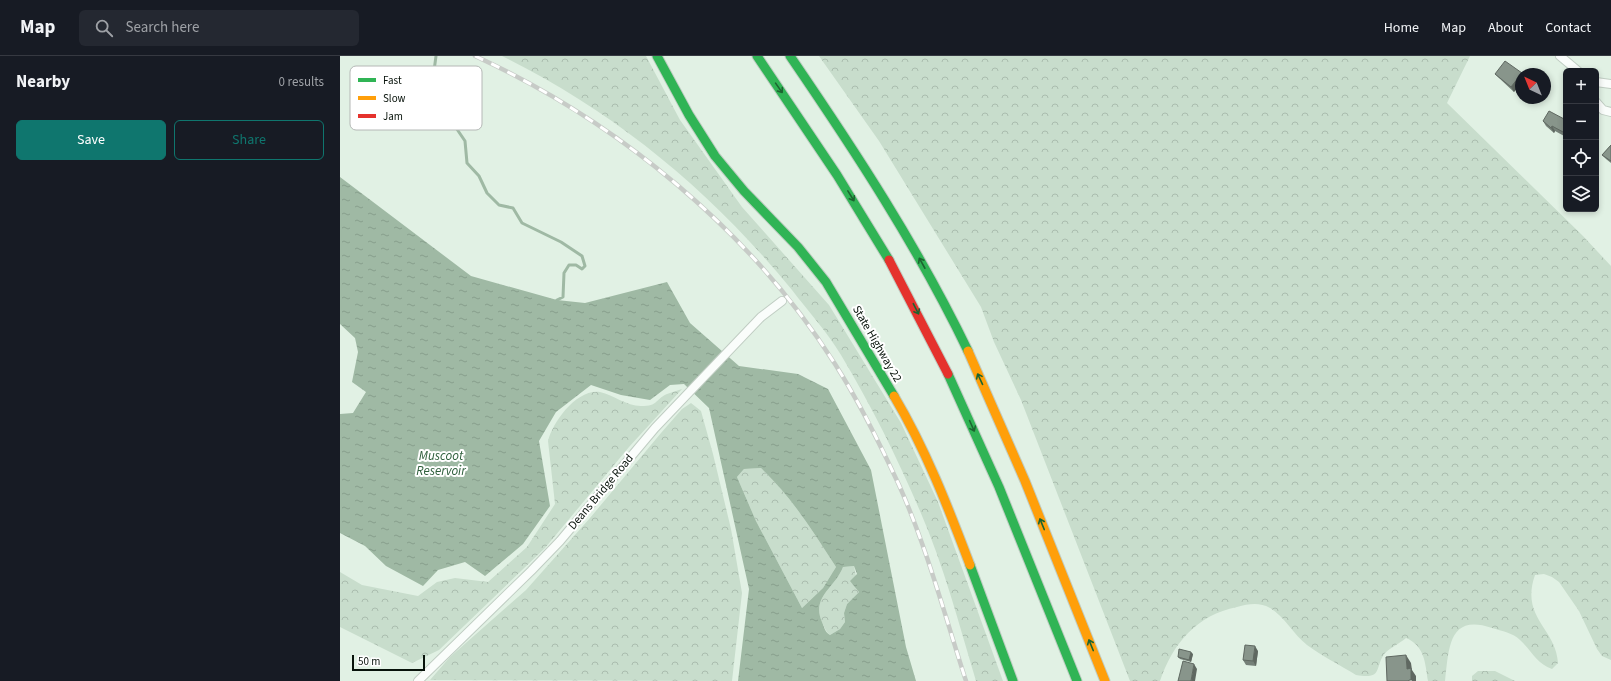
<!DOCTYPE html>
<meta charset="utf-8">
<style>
:root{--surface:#171b24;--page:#242831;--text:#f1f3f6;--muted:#9ea1a6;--line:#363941;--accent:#0f766e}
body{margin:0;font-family:"Source Sans 3",sans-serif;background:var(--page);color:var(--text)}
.controls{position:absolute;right:12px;top:12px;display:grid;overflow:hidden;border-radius:6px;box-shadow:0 2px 6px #0003}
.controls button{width:36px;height:36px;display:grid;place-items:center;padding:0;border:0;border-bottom:1px solid var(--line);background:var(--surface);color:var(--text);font:20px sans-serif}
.compass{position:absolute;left:1175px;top:12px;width:36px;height:36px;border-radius:50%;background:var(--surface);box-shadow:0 2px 6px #0003;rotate:317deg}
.scale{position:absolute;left:12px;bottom:10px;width:73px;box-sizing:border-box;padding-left:4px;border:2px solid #08130b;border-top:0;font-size:11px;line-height:14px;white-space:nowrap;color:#08130b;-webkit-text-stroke:3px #fff;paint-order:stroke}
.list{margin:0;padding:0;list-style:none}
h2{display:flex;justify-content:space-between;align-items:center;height:52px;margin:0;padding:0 16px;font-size:17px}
h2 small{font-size:13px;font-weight:400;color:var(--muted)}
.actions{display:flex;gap:8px;padding:12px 16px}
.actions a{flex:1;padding:9px 0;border:1px solid var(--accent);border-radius:6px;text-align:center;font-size:14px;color:var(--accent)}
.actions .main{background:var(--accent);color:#fff}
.icon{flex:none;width:22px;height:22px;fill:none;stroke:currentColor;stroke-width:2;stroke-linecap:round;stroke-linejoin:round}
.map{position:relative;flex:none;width:1271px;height:625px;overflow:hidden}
header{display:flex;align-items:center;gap:24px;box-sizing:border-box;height:56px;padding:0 20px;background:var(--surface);border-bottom:1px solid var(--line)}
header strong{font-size:19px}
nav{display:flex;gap:22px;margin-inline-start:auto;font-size:14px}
.search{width:280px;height:36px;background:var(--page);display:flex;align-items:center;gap:10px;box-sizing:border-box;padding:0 14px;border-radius:6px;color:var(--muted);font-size:15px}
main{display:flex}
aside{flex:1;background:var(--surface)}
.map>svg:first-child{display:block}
.forest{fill:url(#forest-crowns)}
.water{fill:url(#water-ripples);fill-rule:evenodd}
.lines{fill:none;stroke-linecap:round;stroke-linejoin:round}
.stream{stroke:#9fb9a4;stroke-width:3}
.street-casing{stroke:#c0cdc3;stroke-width:10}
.fast-casing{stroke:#c0cdc3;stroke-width:11}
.slow-casing{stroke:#c0cdc3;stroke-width:11}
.jam-casing{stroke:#c0cdc3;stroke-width:11}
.street{stroke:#fafdfb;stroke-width:8}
.fast{stroke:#30b455;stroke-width:9}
.slow{stroke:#ff9f0a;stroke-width:9}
.jam{stroke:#e5322d;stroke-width:9}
.rail-casing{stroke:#c7cbc7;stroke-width:4.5}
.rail{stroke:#fff;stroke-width:3;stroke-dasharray:9;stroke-linecap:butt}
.wall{fill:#758078}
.shaded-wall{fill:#5f6861}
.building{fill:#88958b;stroke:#5f6861}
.oneway{stroke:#1c6430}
.labels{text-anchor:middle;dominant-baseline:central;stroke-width:4;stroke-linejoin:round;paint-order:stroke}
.street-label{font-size:12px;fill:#08130b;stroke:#fff}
.water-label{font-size:13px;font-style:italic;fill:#30603d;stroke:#fff}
.key{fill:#fff;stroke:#b5b8b6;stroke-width:1}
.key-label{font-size:11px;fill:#08130b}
</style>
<header>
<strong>Map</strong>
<div class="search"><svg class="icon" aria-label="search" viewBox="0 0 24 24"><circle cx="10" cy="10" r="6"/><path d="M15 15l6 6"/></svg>Search here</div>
<nav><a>Home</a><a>Map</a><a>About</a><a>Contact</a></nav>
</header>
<main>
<aside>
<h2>Nearby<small>0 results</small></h2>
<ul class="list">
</ul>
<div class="actions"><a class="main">Save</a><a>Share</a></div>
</aside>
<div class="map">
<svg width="1271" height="625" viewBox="0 0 1271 625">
<defs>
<pattern id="forest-crowns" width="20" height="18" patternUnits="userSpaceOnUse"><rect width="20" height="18" fill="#c8ddcc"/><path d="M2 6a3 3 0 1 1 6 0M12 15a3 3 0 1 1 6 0" fill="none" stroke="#aabdae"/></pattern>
<pattern id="water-ripples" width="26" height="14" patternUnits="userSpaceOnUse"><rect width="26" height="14" fill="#9fb9a4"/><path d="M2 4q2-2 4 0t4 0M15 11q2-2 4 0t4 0" fill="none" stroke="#879e8c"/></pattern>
</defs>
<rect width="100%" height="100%" fill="#e1f1e4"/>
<!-- forest -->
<path class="forest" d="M162,0H306L340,64L402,151L489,249L561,367L598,446L663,625H636C619,568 604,510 580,455C557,401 531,349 501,299C487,276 468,255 452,234C372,136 276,56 162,0Z
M479,0H1130L1107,47L1243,180L1271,210V604L1262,600L1257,593L1239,555L1219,526L1212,521L1204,518L1195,519C1180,562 1216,572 1218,607L1212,613C1197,608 1191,594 1180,584C1173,577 1162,575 1152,572C1108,557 1109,593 1105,625H1088C1085,607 1085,590 1066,582C1060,587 1050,592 1045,597C1034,611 1044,624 1016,619C1000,609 982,600 967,589C954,579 944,560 930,552C919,546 909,548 897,551C857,559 833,587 820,625H790L681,344L654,286L641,251L539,85Z
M342,333L289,391L205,492L99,594L72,607L0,571V516L22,529L78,540L97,526L115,522L148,526L187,491L215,448L208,385C213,366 236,333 260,336C274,339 286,350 301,350C319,350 314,344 327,338C332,336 337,335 342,333Z
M351,347L361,355L373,398L391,473L402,537L392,625L90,624L110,601L186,534L250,462L321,377L342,353Z
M421,412C453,443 472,474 496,511L483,532L462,552L416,465L397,421L404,413Z
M514,510L519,536L507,548L504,557L505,566L500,573L490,579C486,576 484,571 482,566C471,541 495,532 503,511Z
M1138,615H1155L1175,625H1132V620Z"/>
<!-- water -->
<path class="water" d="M0,121L131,220L217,244L245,247L327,226L350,267L399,310L458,318L488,333L531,414L566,591L576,625H398L409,533L369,352L344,328L330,329L310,344L281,339L251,329L216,356L199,385L210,450L183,488L145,520L125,506L98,514L83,530L46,510L25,490L0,477V358L13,357L26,336L12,326L18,296L15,282L0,268ZM421,412C453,443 472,474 496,511L483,532L462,552L416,465L397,421L404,413ZM514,510L517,518L510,525L519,536L507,548L504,557L505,566L500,573L490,579C485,576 484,571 482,566C471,541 495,532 503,511Z"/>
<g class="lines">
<!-- stream -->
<path class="stream" d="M96,0L91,37L92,57L108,60L125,85L127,107L139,120L147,137L159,149L173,152L182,167L221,186L242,200L245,210L242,213L236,209H229L224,217L223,241L217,244"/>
<!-- street casing -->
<g class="street-casing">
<path id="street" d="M1220,0L1238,15
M1256,26L1271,28
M1256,46L1263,54L1271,56
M78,625L191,515L220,485L315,372L421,261L442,245"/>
</g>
<!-- fast casing -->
<g class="fast-casing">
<path id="fast" d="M317,0L349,59L375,100L404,135L458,191L486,226L554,340
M417,0L497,119L549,204
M450,0C515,95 578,191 628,295
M608,318L659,431L737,625
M630,509L673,625"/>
</g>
<!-- slow casing -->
<g class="slow-casing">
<path id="slow" d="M628,295L685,425L765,625
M554,340C586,394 608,451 630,509"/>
</g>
<!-- jam casing -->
<g class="jam-casing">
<path id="jam" d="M549,204L608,318"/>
</g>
<!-- street -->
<use href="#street" class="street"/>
<!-- fast -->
<use href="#fast" class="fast"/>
<!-- slow -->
<use href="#slow" class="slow"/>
<!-- jam -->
<use href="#jam" class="jam"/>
<!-- rail casing -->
<g class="rail-casing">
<path id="rail" d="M135,0C278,66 410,174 495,308C520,347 540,388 559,429C587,492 605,560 626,625"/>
</g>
<!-- rail -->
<use href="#rail" class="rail"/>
</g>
<!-- wall -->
<path class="wall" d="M1155,18H1182L1174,36L1159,22Z
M1226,64V81L1215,75L1214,77L1206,70L1203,65Z
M1271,89V107L1266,103L1262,99Z
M918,595L916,610L906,609L903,604Z
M853,598L851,606L840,603L838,601Z"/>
<!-- shaded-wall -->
<path class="shaded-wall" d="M1181,18V28L1174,36L1171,31Z
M1212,70L1215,75L1214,77L1211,72Z
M1226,72V80L1223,76Z
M915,590L918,595L916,610L913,605Z
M851,596L853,598L851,606L849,604Z
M1066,599L1071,607L1072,614L1076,620V625H1072L1071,624L1067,613Z
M854,608L857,613L855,625H851Z"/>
<!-- building -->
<path class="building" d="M1165,5L1182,17L1171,31L1155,18Z
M1209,55L1226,64V72L1223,76L1212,70L1211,72L1203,65Z
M1271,89V105L1262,99Z
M905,589L915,590L913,605L903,604Z
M839,593L851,596L849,604L838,601Z
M1066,599L1067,613L1071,612V624H1069V625H1047L1046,601Z
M843,605L854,608L851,625H838Z"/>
<!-- one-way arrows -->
<defs><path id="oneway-shaft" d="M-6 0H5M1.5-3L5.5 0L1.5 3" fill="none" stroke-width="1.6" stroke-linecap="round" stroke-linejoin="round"/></defs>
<g class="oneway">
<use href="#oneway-shaft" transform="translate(439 32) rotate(55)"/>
<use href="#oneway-shaft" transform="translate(511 140) rotate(58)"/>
<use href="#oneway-shaft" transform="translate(582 207) rotate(-119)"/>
<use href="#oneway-shaft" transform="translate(576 253) rotate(63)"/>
<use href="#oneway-shaft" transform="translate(640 323) rotate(-115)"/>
<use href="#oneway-shaft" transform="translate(632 370) rotate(66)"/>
<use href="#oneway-shaft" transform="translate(702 468) rotate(-112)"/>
<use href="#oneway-shaft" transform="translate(751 589) rotate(-112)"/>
</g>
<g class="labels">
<!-- street labels -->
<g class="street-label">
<text transform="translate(537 288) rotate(60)">State Highway 22</text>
<text transform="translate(261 436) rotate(-50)">Deans Bridge Road</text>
</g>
<!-- water labels -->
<g class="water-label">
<text x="101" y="400">Muscoot<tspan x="101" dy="15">Reservoir</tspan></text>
</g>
</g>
<!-- legend -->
<rect x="10" y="10" width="132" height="64" rx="6" class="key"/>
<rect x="18" y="22" width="18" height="4" fill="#30b455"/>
<rect x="18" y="40" width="18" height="4" fill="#ff9f0a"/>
<rect x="18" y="58" width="18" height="4" fill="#e5322d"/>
<g class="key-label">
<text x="43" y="28">Fast</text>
<text x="43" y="46">Slow</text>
<text x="43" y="64">Jam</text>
</g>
</svg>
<div class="controls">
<button>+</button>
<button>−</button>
<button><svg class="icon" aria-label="locate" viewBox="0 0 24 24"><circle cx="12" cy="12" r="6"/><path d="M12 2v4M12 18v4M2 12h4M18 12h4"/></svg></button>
<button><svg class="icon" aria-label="layers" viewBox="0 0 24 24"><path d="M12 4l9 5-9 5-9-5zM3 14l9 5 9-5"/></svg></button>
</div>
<svg class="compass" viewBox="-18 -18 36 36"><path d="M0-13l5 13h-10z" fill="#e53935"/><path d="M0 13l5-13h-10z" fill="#9ea1a6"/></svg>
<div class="scale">50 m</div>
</div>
</main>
